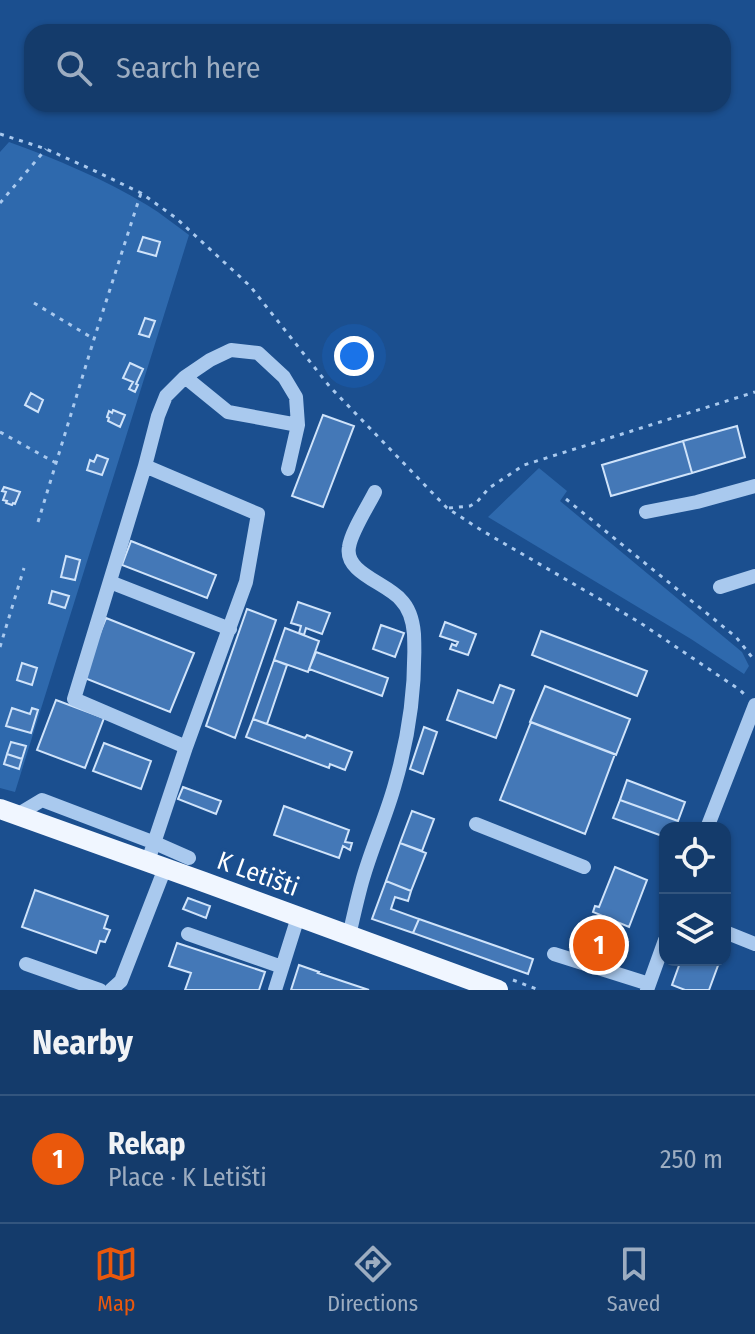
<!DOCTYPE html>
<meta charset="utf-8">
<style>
:root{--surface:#143b6b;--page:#1d4271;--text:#f1f3f6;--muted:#9dadc1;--line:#33557e;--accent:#ea580c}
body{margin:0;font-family:"Fira Sans Condensed",sans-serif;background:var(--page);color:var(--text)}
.controls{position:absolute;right:24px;bottom:24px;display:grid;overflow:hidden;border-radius:16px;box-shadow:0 2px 6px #0004}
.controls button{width:72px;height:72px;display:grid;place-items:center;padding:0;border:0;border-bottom:2px solid var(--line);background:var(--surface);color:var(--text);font:40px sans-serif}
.you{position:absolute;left:354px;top:356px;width:28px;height:28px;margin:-20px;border:6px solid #fff;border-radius:50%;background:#1a73e8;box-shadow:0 0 0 12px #1a73e833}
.badge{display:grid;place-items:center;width:52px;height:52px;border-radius:50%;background:var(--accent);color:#fff;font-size:26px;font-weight:700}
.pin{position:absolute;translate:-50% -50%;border:4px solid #fff;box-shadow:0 2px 8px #0006}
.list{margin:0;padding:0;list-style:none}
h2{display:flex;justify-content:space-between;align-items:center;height:104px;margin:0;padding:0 32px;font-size:34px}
h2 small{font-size:26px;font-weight:400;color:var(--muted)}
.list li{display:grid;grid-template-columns:52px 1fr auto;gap:24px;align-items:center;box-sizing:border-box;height:128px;padding:0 32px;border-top:2px solid var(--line)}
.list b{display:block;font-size:30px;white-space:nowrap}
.list p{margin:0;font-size:26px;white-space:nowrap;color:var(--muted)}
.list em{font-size:26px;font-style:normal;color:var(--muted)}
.icon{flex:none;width:44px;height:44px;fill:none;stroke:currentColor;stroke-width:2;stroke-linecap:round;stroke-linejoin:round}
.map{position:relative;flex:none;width:755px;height:990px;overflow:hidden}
.search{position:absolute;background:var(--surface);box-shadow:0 2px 6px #0004;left:24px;right:24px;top:24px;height:88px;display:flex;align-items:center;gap:20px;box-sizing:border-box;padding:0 28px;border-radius:24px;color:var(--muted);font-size:30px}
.sheet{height:232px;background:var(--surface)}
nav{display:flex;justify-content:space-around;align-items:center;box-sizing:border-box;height:112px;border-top:2px solid var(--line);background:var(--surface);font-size:22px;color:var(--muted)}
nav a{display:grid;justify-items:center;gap:4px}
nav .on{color:var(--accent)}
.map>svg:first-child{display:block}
.green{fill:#2e69ad}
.building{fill:#4478b7;stroke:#cfe3fa;stroke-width:2}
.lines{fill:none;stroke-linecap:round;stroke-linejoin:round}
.path{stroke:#a9c9ee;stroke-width:3;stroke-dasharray:4 6;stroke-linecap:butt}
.minor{stroke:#a9c9ee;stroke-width:14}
.major{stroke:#f0f6ff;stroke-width:20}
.labels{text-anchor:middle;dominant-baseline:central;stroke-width:7;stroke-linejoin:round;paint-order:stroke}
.street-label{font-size:26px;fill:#fff;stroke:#1b4f8f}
</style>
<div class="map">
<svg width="755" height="990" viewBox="0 0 755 990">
<rect width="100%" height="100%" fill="#1b4f8f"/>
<!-- green -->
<path class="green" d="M9,142C56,159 104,179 147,205C162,214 175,225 189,235L15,792L0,788V152Z
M539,468L567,491L560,501L742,652L749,666L744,674L691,639L488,517Z"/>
<!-- building -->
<path class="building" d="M143,237L160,242L156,256L138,251Z
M145,318L155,321L149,337L139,334Z
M130,363L143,369L136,384L138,385L135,392L129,389L133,382L123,378Z
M31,393L43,400L38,412L25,405Z
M113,410L125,415L120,427L108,421L109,418L107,417L109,411L112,413Z
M323,415L354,426L323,507L292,496Z
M737,426L745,457L692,473L683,441Z
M683,441L692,473L611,496L602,465Z
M97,455L108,459L102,475L87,470L90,460L94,462Z
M4,487L20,492L15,504L13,503L12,505L6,503L7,501L3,500L6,492L2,491Z
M131,541L216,575L207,598L122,565Z
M66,556L80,560L75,580L61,577Z
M52,591L69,596L65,608L49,603Z
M298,602L330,613L322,634L306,628L304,635L299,633L301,626L291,623Z
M247,609L276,620L235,738L206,726Z
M106,618L194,653L170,712L82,677Z
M445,622L476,634L468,655L450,649L452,644L456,646L458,642L440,636Z
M381,625L404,633L395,657L373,649Z
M285,628L319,641L308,672L274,660Z
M541,631L647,671L637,696L532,655Z
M316,652L388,678L382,696L309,669Z
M274,660L287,665L267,724L253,719Z
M22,663L37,668L32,685L17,680Z
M500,685L514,690L496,738L447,720L458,690L493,703Z
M545,686L630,719L616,755L530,722Z
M56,700L104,718L85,768L37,750Z
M12,708L30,714L32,708L38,710L31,733L6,726Z
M253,719L305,738L307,735L352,752L345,770L330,764L329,768L246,737Z
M531,722L615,754L585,834L500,800Z
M424,727L437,732L423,774L410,769Z
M11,742L26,746L22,759L7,754Z
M104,743L151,761L141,789L93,771Z
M7,754L22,759L19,769L4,764Z
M627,780L685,802L678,821L620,800Z
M183,787L221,801L216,814L178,799Z
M620,800L678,821L676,828H665V837L613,818Z
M284,806L349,830L345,842L352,843L350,850L343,846L339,858L274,835Z
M412,811L434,819L422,851L400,843Z
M400,843L426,853L411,891L386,881Z
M615,867L647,880L629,927L593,912L595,906L599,907Z
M386,881L411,891L408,901L395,897L391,909L419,919L413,933L372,919Z
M35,890L108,916L104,928L110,930L105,942L100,941L96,953L22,927Z
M188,898L210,906L206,918L183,909Z
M419,919L533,959L528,974L413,933Z
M579,924L628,942L619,965L570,947Z
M177,943L265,972L259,990H185L191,973L169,966Z
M681,960H720L709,990H685L672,985Z
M299,965L319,972L318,973L369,990H291Z"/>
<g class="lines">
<!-- path -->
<path class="path" d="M0,134L46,149L93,170L141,193L176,218L250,286L330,387L447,508L481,530L639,622L740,690L746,696
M0,203L46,149
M34,303L94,339
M0,432L56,463
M566,499L736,637L755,661
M449,508L470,506L477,502L489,488L524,465L755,392
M38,522L94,339L141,193
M0,647L24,568
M513,980L539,990"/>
<!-- minor -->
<path class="minor" d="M185,377L228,412L298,425
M145,466L158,416L166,396L185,377L210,360L231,350L258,353L284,377L296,397L298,425L288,469
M646,512L697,502L755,486
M110,582L230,629
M720,587L755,576
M17,815L42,800L155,843L189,858
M476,824L584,867
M707,828L755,705
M148,861L186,747L74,699L145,466L258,514L246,582L186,747
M725,932L755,944
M188,934L282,967
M349,936C353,918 357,900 362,882C371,849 386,817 395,784C409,736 416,684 414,634C413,622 409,608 401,600C387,583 344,573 349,547C351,532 368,506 375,492
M554,954L649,984
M26,964L100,990
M111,990L121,981L165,868
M275,990L298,917
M647,990L665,940"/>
<!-- major -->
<path class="major" d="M0,809L204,882L498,990"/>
</g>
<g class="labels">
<!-- street labels -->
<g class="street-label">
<text transform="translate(258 874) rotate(20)">K Letišti</text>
</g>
</g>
</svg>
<div class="controls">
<button><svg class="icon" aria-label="locate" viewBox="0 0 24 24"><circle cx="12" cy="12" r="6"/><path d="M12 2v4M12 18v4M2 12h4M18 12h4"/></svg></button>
<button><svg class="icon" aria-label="layers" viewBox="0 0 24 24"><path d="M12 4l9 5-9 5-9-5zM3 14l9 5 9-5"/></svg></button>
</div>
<div class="you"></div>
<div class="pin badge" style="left:599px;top:945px">1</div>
<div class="search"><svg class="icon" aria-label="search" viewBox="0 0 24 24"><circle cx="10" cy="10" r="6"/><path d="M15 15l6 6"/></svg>Search here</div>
</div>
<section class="sheet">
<h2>Nearby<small></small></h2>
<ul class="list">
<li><span class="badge">1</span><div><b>Rekap</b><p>Place · K Letišti</p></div><em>250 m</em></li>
</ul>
</section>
<nav>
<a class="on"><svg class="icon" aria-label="map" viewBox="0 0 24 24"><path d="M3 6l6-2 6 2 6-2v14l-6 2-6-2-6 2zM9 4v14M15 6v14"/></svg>Map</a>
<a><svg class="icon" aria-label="directions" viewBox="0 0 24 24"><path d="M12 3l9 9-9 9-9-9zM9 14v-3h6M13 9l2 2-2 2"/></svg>Directions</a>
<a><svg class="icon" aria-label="saved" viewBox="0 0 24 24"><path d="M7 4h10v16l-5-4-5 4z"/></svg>Saved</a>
</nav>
